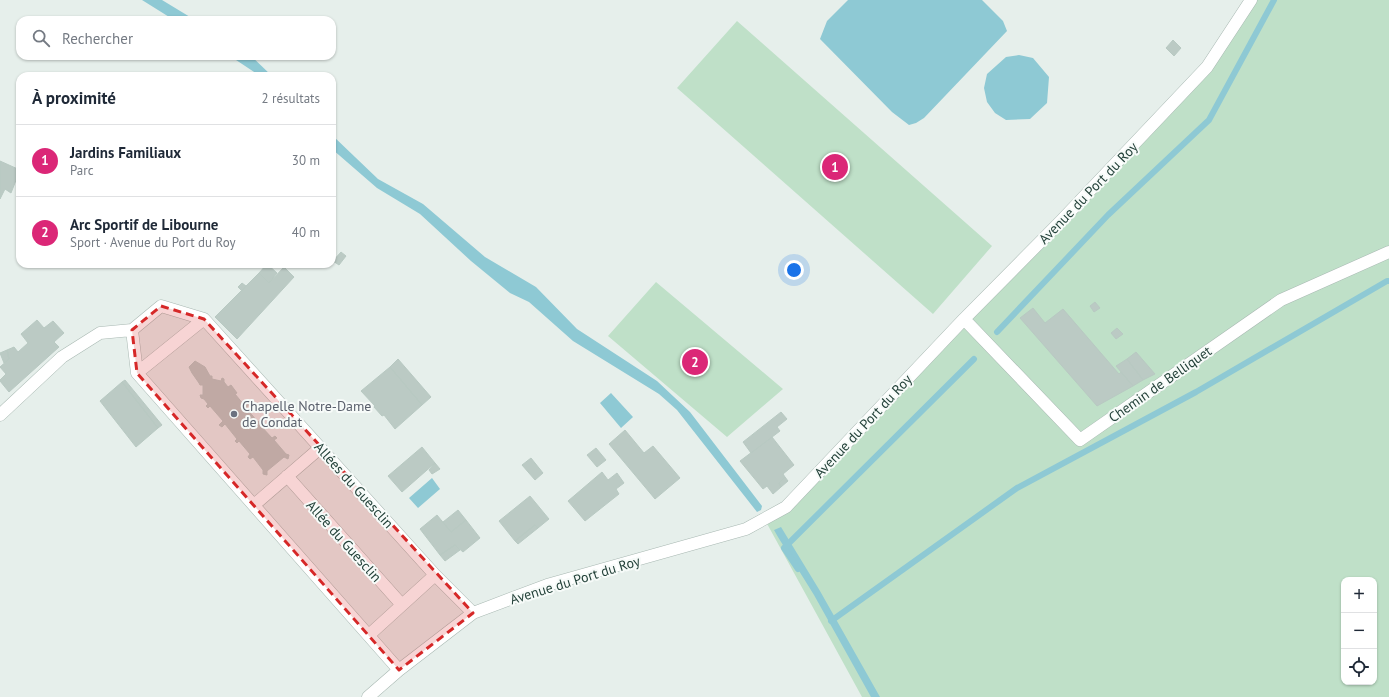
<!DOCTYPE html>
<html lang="fr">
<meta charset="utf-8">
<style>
:root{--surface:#fff;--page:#f6f6f7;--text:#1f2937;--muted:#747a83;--line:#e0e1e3;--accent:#db2777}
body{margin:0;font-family:"PT Sans",sans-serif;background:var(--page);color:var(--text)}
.controls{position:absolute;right:12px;bottom:12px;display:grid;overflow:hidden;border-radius:8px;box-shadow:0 1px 3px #0004}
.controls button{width:36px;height:36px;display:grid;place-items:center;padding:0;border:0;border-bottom:1px solid var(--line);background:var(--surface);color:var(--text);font:20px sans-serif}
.you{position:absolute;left:794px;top:270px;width:14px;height:14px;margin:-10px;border:3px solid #fff;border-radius:50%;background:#1a73e8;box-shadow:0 0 0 6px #1a73e833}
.badge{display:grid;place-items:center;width:26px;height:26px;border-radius:50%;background:var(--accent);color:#fff;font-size:13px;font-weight:700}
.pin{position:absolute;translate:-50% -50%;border:2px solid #fff;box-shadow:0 1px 4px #0006}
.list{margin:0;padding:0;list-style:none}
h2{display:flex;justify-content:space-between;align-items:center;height:52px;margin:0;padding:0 16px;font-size:17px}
h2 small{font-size:13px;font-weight:400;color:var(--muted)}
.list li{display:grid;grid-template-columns:26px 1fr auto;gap:12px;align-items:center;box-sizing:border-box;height:72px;padding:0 16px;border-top:1px solid var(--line)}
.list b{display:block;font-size:15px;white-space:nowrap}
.list p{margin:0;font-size:13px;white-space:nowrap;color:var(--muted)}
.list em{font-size:13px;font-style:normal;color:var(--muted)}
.icon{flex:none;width:22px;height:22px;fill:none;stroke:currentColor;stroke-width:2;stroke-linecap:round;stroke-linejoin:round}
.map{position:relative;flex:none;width:1389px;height:697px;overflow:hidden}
.search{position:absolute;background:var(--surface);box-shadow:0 1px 3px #0004;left:16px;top:16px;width:320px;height:44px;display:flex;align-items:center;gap:10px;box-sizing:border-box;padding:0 14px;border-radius:12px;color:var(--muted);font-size:15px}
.panel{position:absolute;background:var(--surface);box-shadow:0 1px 3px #0004;left:16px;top:72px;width:320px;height:196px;border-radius:12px}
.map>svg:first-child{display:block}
.green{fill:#bfe0c8;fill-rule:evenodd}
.water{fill:#8ec9d4}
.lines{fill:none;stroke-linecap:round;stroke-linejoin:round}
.stream{stroke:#8ec9d4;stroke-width:6}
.building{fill:#bbcac4;stroke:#b8c9c2}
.street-casing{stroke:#a8b8b2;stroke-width:13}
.street{stroke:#fff;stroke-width:12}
.marked{fill:#d62828;fill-opacity:0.2;stroke:#d62828;stroke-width:3;stroke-dasharray:8 5;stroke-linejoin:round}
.worship-dot{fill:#6b7280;stroke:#f7fbf9;stroke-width:1.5}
.labels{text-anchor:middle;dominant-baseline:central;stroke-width:4;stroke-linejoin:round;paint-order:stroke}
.street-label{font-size:14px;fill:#24423a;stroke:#f7fbf9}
.worship-label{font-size:14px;fill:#5b616d;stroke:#f7fbf9;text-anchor:start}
</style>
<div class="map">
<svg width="1389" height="697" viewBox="0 0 1389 697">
<rect width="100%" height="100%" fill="#e6efeb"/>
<!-- green -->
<path class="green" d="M1256,0H1389V697H862L765,520L1135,143ZM1344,580H1374V682H1344Z
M737,21L992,246L933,314L677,88Z
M656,282L783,389L727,437L608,336Z"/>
<!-- water -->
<path class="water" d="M142,0H162L195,20H174Z
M848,0H982L1003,21L1007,31L924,118L916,123L909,125L892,112L820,39L827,21Z
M1019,55L1033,58L1049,77L1047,103L1030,119L1006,120L995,113L987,102L984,88L987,74L1006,57Z
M230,56H251L272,76H260Z
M332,135L378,179L423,204L485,257L536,287L577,329L657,381L690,412L762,506L761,510L757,512L677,410L659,394L573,341L529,302L510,293L471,261L420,214L377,188L332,149Z
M611,393L633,417L621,428L600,403Z
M432,478L440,489L418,508L409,498Z
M781,527L820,591L880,697H871L814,595L778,537L774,530Z"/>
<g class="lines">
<!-- stream -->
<path class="stream" d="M997,332L1108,215L1209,120L1274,0
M798,569L784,548L974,359
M831,621L1017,488L1196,392L1387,281H1389"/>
</g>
<!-- building -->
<path class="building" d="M1173,40L1181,48L1174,56L1166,48Z
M0,161L20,170L11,193L5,189L0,199Z
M341,252L346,256L339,265L333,261Z
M267,264L277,273L269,283L259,273Z
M284,267L294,277L237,339L215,317L259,273L269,283Z
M242,283L246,286L242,291L238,287Z
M1095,302L1100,308L1094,312L1090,306Z
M1033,308L1045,323L1063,309L1119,374L1121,372L1133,386L1097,406L1020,318Z
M37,320L44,328L53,321L64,333L54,342L59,347L9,392L0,381V380L6,374L0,367L9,359L7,350L14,347L18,352L28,343L21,334Z
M1117,328L1123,334L1116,339L1111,333Z
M7,350L9,359L4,363L0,353Z
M1136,352L1155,374L1143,380L1127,359Z
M398,359L431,397L422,405L390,367Z
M1127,359L1143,380L1133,386L1116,366Z
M195,361L205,367L210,376H212V379L221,381L222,378L224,379V382L228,387L231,385L237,393L235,394L244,405L248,402L249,404L246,408L258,422L261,420L263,422L260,425L272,438L275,436L277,438L274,440L286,454L289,455L288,459L284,457L267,471V475L263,474V470L253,457L250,459L248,457L250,454L239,441L237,443L235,441L237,439L225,424L222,427L219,425L223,421L210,406L208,408L206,406L208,404L204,399L201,398L200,395H203V385H200L199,383L192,373L189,367Z
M390,367L422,405L395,429L384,415L382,416L374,407L375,406L361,391Z
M125,380L162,425L158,428L122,382Z
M122,382L158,428L136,447L100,401Z
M781,412L787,419L777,427L780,431L751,453L743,442Z
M625,430L644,453L653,446L680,478L655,499L609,444Z
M772,437L794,465L783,474L785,477L779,483L781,487L773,494L767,486L763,489L740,461Z
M422,447L435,463L402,492L388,476Z
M596,448L606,460L597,467L587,455Z
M531,458L543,473L535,480L522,465Z
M435,463L440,469L432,474L429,470Z
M602,472L608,480L617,473L624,483L616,489L619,494L585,521L568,501Z
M785,477L788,481L781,487L779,483Z
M530,496L549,519L538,528L535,525L515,541L499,521Z
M458,510L466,520L451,532L443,522Z
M437,515L451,532L466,520L480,538L463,552L455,545L440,555L420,529Z
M535,525L538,528L518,544L515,541Z
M455,545L460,550L445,561L440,555Z"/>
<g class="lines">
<!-- street casing -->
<g class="street-casing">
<path id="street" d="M964,319L1080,440L1281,300L1389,252
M137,373L204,319
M0,415L62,357L100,333L132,330
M287,476L402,605
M254,505L320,448
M369,635L435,575
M399,670L137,373L132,330L161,306L204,319L435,575L473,613
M368,697L399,670L473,613L547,585L746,529L786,507L964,319L1061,221L1207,67L1251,0"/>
</g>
<!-- street -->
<use href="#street" class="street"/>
</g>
<!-- marked area -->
<path class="marked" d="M161,306L204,319L473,613L399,670L137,373L132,330Z"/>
<!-- markers -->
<circle class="worship-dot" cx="234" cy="414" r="4"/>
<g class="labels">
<!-- street labels -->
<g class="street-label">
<text transform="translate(1088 193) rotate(-46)">Avenue du Port du Roy</text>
<text transform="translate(1160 384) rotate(-35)">Chemin de Belliquet</text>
<text transform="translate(863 426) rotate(-47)">Avenue du Port du Roy</text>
<text transform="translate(354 485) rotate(48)">Allées du Guesclin</text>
<text transform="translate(344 541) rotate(48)">Allée du Guesclin</text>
<text transform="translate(575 580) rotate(-17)">Avenue du Port du Roy</text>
</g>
<!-- worship labels -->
<g class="worship-label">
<text x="242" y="406">Chapelle Notre-Dame<tspan x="242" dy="16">de Condat</tspan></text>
</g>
</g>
</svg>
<div class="controls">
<button>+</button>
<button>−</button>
<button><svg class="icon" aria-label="locate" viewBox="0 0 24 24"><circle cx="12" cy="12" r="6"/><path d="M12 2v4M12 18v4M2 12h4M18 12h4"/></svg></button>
</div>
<div class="you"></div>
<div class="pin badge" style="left:835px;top:167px">1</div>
<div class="pin badge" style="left:695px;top:362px">2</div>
<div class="search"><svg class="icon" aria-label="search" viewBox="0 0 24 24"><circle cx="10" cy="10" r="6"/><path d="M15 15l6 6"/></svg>Rechercher</div>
<section class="panel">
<h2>À proximité<small>2 résultats</small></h2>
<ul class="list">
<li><span class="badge">1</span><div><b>Jardins Familiaux</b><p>Parc</p></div><em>30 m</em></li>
<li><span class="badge">2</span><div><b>Arc Sportif de Libourne</b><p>Sport · Avenue du Port du Roy</p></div><em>40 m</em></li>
</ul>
</section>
</div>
